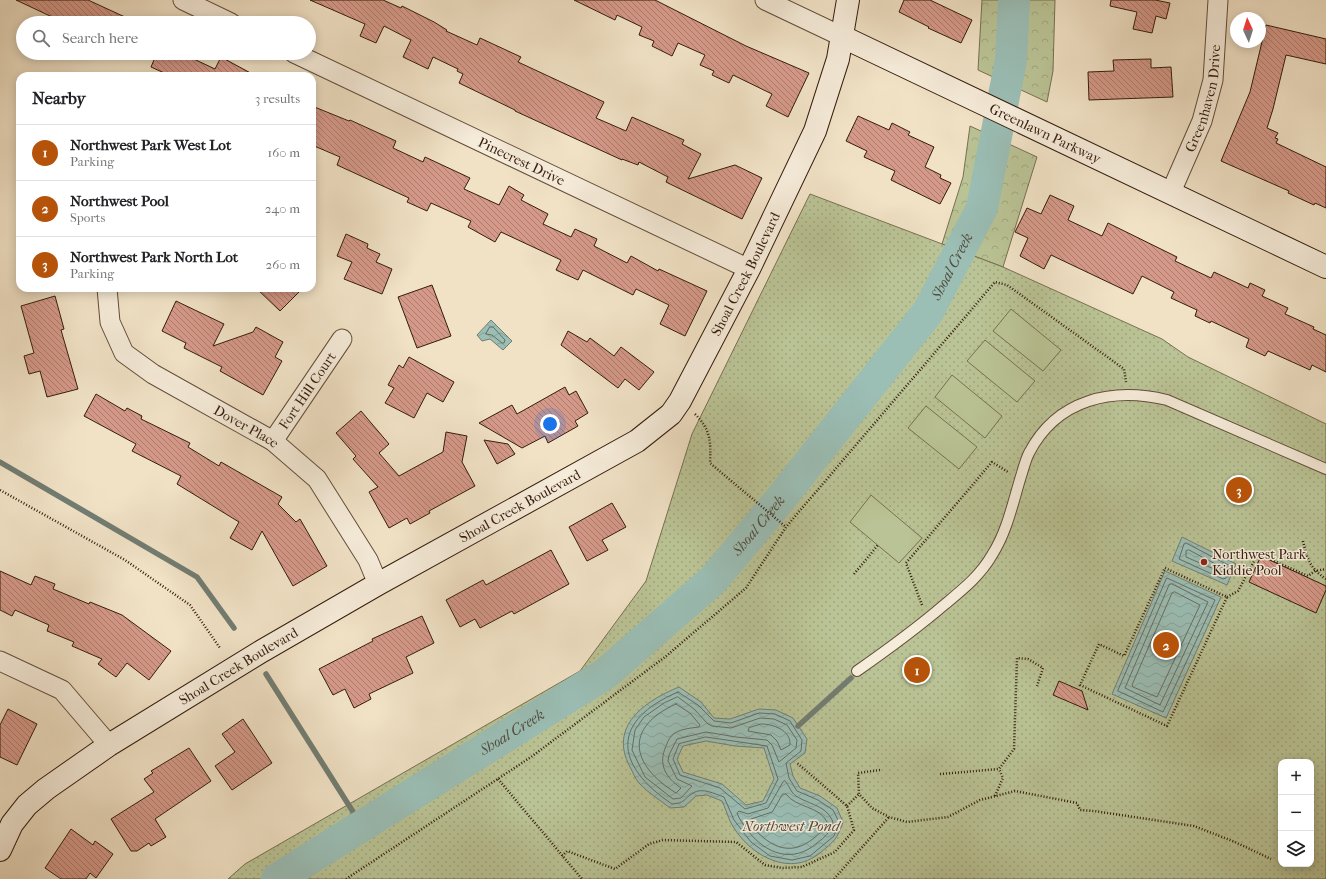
<!DOCTYPE html>
<meta charset="utf-8">
<style>
:root{--surface:#fff;--page:#f2f2f2;--text:#202124;--muted:#757577;--line:#e0e0e0;--accent:#b45309}
body{margin:0;font-family:"IM FELL French Canon",serif;background:var(--page);color:var(--text)}
.controls{position:absolute;right:12px;bottom:12px;display:grid;overflow:hidden;border-radius:8px;box-shadow:0 2px 10px #0003}
.controls button{width:36px;height:36px;display:grid;place-items:center;padding:0;border:0;border-bottom:1px solid var(--line);background:var(--surface);color:var(--text);font:20px sans-serif}
.compass{position:absolute;left:1230px;top:12px;width:36px;height:36px;border-radius:50%;background:var(--surface);box-shadow:0 2px 10px #0003;rotate:356deg}
.you{position:absolute;left:550px;top:424px;width:14px;height:14px;margin:-10px;border:3px solid #fff;border-radius:50%;background:#1a73e8;box-shadow:0 0 0 6px #1a73e833}
.badge{display:grid;place-items:center;width:26px;height:26px;border-radius:50%;background:var(--accent);color:#fff;font-size:13px;font-weight:700}
.pin{position:absolute;translate:-50% -50%;border:2px solid #fff;box-shadow:0 1px 4px #0006}
.list{margin:0;padding:0;list-style:none}
h2{display:flex;justify-content:space-between;align-items:center;height:52px;margin:0;padding:0 16px;font-size:17px}
h2 small{font-size:13px;font-weight:400;color:var(--muted)}
.list li{display:grid;grid-template-columns:26px 1fr auto;gap:12px;align-items:center;box-sizing:border-box;height:56px;padding:0 16px;border-top:1px solid var(--line)}
.list b{display:block;font-size:15px;white-space:nowrap}
.list p{margin:0;font-size:13px;white-space:nowrap;color:var(--muted)}
.list em{font-size:13px;font-style:normal;color:var(--muted)}
.icon{flex:none;width:22px;height:22px;fill:none;stroke:currentColor;stroke-width:2;stroke-linecap:round;stroke-linejoin:round}
.map{position:relative;flex:none;width:1326px;height:879px;overflow:hidden}
.search{position:absolute;background:var(--surface);box-shadow:0 2px 10px #0003;left:16px;top:16px;width:300px;height:44px;display:flex;align-items:center;gap:10px;box-sizing:border-box;padding:0 14px;border-radius:22px;color:var(--muted);font-size:15px}
.panel{position:absolute;background:var(--surface);box-shadow:0 2px 10px #0003;left:16px;top:72px;width:300px;height:220px;border-radius:12px}
.map>svg:first-child{display:block}
.forest{fill:url(#forest-crowns);stroke:#777051}
.park{fill:url(#park-dots);stroke:#777051;fill-rule:evenodd}
.pitch{fill:#bac395;stroke:#777051}
.water{fill:url(#water-waves);stroke:#727d72;fill-rule:evenodd}
.lines{fill:none;stroke-linecap:round;stroke-linejoin:round}
.shore{stroke:#686d61;stroke-width:1}
.stream{stroke:#727d72;stroke-width:5.5}
.river{stroke:#9bbeb5;stroke-width:32}
.building{fill:url(#building-back-hatch);stroke:#341c0d}
.lane-casing{stroke:#634e3b;stroke-width:12}
.street-casing{stroke:#634e3b;stroke-width:21}
.secondary-casing{stroke:#341c0d;stroke-width:24}
.path{stroke:#341c0d;stroke-width:2.5;stroke-dasharray:1 2;stroke-linecap:butt}
.lane{stroke:#f6ecda;stroke-width:10}
.street{stroke:#f6ecda;stroke-width:19}
.secondary{stroke:#f6ecda;stroke-width:22}
.poi-dot{fill:#8f2418;stroke:#f6ecda;stroke-width:1.5}
.labels{text-anchor:middle;dominant-baseline:central;stroke-width:3;stroke-linejoin:round;paint-order:stroke}
.street-label{font-size:14px;fill:#341c0d;stroke:#f6ecda}
.poi-label{font-size:14px;fill:#341c0d;stroke:#f6ecda;text-anchor:start}
.water-label{font-size:15px;font-style:italic;fill:#534d3f;stroke:#f6ecda}
</style>
<div class="map">
<svg width="1326" height="879" viewBox="0 0 1326 879">
<defs>
<pattern id="forest-crowns" width="20" height="18" patternUnits="userSpaceOnUse"><rect width="20" height="18" fill="#bac395"/><path d="M2 6a3 3 0 1 1 6 0M12 15a3 3 0 1 1 6 0" fill="none" stroke="#a0a77f"/></pattern>
<pattern id="park-dots" width="8" height="8" patternUnits="userSpaceOnUse"><rect width="8" height="8" fill="#bac395"/><path d="M2 2h.1M6 6h.1" fill="none" stroke="#a0a77f" stroke-width="1.8" stroke-linecap="round"/></pattern>
<pattern id="water-waves" width="16" height="10" patternUnits="userSpaceOnUse"><rect width="16" height="10" fill="#9bbeb5"/><path d="M0 5q4-4 8 0t8 0" fill="none" stroke="#86a39a"/></pattern>
<pattern id="building-back-hatch" width="6" height="6" patternUnits="userSpaceOnUse"><rect width="6" height="6" fill="#d59989"/><path d="M-1 5l2 2M0 0l6 6M5-1l2 2" fill="none" stroke="#ae7c6e"/></pattern>
</defs>
<rect width="100%" height="100%" fill="#f1e2c6"/>
<filter id="stains"><feTurbulence type="fractalNoise" baseFrequency=".005" numOctaves="4"/><feColorMatrix values="0 0 0 0 .2 0 0 0 0 .09 0 0 0 0 .02 0 0 0 .5 -.17"/></filter>
<radialGradient id="worn" r=".72"><stop offset=".6" stop-color="#630" stop-opacity="0"/><stop offset="1" stop-color="#630" stop-opacity=".3"/></radialGradient>
<!-- forest -->
<path class="forest" d="M982,0H1055L1053,71L1047,102L978,70Z
M970,126L1037,157L1003,267L942,244L963,177Z"/>
<!-- park -->
<path class="park" d="M810,194L1003,267L1162,339L1188,357L1326,424V879H228L245,864L580,671L646,581L692,434ZM1281,762H1311V864H1281Z"/>
<!-- pitch -->
<path class="pitch" d="M1011,309L1061,350L1043,371L993,331Z
M985,340L1035,381L1017,402L967,361Z
M952,375L1002,416L985,438L935,397Z
M926,406L977,447L959,469L908,428Z
M871,495L922,538L899,563L850,522Z"/>
<!-- water -->
<path class="water" d="M491,320L512,341L503,350L490,339L482,341L477,335Z
M1182,537L1236,564L1227,585L1172,561Z
M1165,571L1221,597L1166,718L1112,694Z
M679,687L701,702L714,718L730,719L759,709L776,710L793,718L807,739L805,753L790,764L793,776L800,788L820,796L837,808L843,822C837,840 834,841 820,853C788,879 746,853 730,821C727,814 725,807 722,801L707,795L696,796L684,807L670,808C660,800 648,793 639,783C635,779 633,772 630,767C608,726 645,701 679,687ZM706,741L735,746L764,748L774,779L763,801L746,805L722,784L683,772L677,759L683,746Z"/>
<g class="lines">
<!-- shore -->
<path class="shore" d="M490,327H493L505,340L504,343H502L492,335L486,334Z
M1186,543L1230,566L1226,578L1223,579L1179,559L1184,544Z
M1189,550L1223,568V571L1221,572L1186,557V551Z
M1167,578L1215,600L1163,712L1118,691Z
M1172,584L1208,602L1160,705L1125,688L1169,585Z
M1175,592L1200,605L1157,697L1133,687L1132,685L1172,593Z
M678,692L698,705L714,721L731,723L759,713L775,714L790,721L802,740L801,751L786,763L789,778L797,791L818,800L833,810L839,822L834,836L810,856L792,860L770,856L751,842L734,820L724,797C715,794 702,787 693,793C683,799 686,803 672,804C614,765 610,721 678,692Z
M678,697L694,709L708,724L712,726L731,728L760,718L774,719L787,725L797,740L796,748L779,762L772,745L767,740L736,737L706,732L677,739L669,755L668,761L677,779L692,786L681,798L673,799L645,777L632,750L635,730L644,717L664,703Z
M676,704L690,713L700,725L699,727C691,728 681,729 675,733C670,736 668,741 666,746C658,764 665,777 681,788L676,793C631,765 623,728 676,704Z
M761,724C773,724 791,730 790,745L781,750L777,741L771,735L748,731L749,728Z
M706,737L767,746L778,779L766,803L745,809L720,788L680,775L673,759L679,744Z
M785,781C789,785 791,793 796,796C810,805 826,805 833,822C830,833 825,837 817,843C793,864 766,854 748,831C744,825 739,819 737,813L739,811L748,814L768,808L783,782Z
M783,794H786C796,808 820,806 827,822C825,830 820,833 814,838C789,859 766,845 749,822L751,819L772,812Z"/>
<!-- stream -->
<path class="stream" d="M0,462L197,577L234,628
M266,674L362,826
M798,726L851,678"/>
<!-- river -->
<path class="river" id="s1" d="M277,879L605,674L713,580L778,502L928,312L982,208L1011,60L1014,0"/>
</g>
<!-- building -->
<path class="building" d="M16,0H88L138,23H65Z
M310,0H383L401,8L402,6L434,22L447,30L446,31L477,45L480,38L521,57L518,62L604,102L596,118L626,131L632,117L684,140L682,144L701,154L688,179L735,165L762,178L742,219L670,184L666,182L668,177L639,162L638,165L622,159V160L515,111V110L459,83L463,74L457,71L458,69L433,57L428,69L403,57L411,40L384,26L376,43L360,36L365,24Z
M574,0H655L746,46L809,73L788,117L766,106L772,94L733,75L729,83L712,75L714,71L700,65L705,55L678,43L672,56L652,46L654,41L639,35L642,27L617,15L615,20Z
M904,0H930L972,20L961,43L928,28L929,27L899,12Z
M1111,0H1155L1170,3L1166,19L1156,16L1152,33L1133,29L1137,12L1110,6Z
M1266,25L1326,39V64L1286,55L1273,109L1267,128L1278,133L1275,138L1278,139L1276,143L1326,167V208L1315,203L1314,205L1288,193L1289,191L1221,161L1250,92Z
M157,53H181L215,69L221,57L256,76H171L151,67Z
M1151,59V68L1171,67L1173,97L1089,100L1088,72L1114,71L1113,60Z
M312,106L349,121L350,120L396,141L393,148L423,162L425,157L470,178L464,189L499,205L509,186L524,195L521,200L548,214L543,224L571,237L575,229L597,239L594,246L627,263L631,256L658,271L659,269L707,291L685,336L660,324L669,305L636,289L633,295L583,270L578,280L556,270L561,260L501,232L495,242L468,227L471,221L431,203L427,211L407,202L409,198L337,165L340,157L312,145Z
M858,116L889,130L892,123L910,132L908,135L934,147L925,167L941,175L940,178L951,183L940,204L891,180L895,171L864,157L867,151L846,141Z
M1050,195L1074,206L1068,220L1102,236L1108,223L1177,257L1175,261L1211,278L1214,272L1248,288L1250,283L1265,290L1262,296L1288,308L1285,314L1314,327L1313,329L1326,335V372L1312,365L1310,370L1268,351L1265,356L1246,347L1249,339L1211,321L1210,323L1195,316L1197,310L1171,298L1174,292L1142,276L1133,294L1051,255L1044,269L1020,256L1028,238L1015,232L1027,208L1041,214Z
M346,234L368,244L367,248L380,254L376,262L392,269L382,294L344,279L352,262L337,256Z
M432,285L451,336L417,348L398,297Z
M256,288H303L280,311Z
M55,296L64,329L61,330L78,389L47,397L40,371L29,374L24,356L34,353L21,306Z
M176,301L224,324L213,346L253,332L256,327L283,342L275,357L282,361L263,395L220,371L222,367L184,348L186,343L162,331Z
M568,331L587,342L590,338L614,356L621,347L654,372L639,390L625,379L618,388L561,345Z
M409,357L454,382L443,402L427,393L414,418L385,403L394,388L388,385L399,365L403,368Z
M565,387L569,395L576,391L588,413L575,421L578,426L548,443L545,436L522,448L479,423L512,405L517,414Z
M96,394L125,411L127,408L142,416L141,419L190,443L188,447L219,466L221,462L282,497L278,504L296,522L300,519L327,566L293,586L262,531L252,550L230,538L239,522L177,484L181,476L132,451L136,444L84,416Z
M361,411L389,444L379,453L399,476L443,452L446,432L467,436L462,462L475,486L429,511L430,513L410,524L407,518L389,528L369,492L378,487L353,459L356,456L336,433Z
M484,440L508,444L515,454L497,464Z
M612,503L626,527L602,540L608,550L587,561L569,527Z
M551,550L569,584L514,614L512,611L480,628L475,619L460,627L446,600L483,580L486,585Z
M1261,556L1326,586V590L1316,613L1249,582Z
M0,571L31,585L35,576L55,584L53,589L89,604L90,602L122,615L171,651L149,680L127,663L116,677L98,664L102,659L72,646L74,642L47,631L49,625L15,610L12,616L0,610Z
M422,616L434,643L406,657L413,673L369,694L371,699L354,708L345,689L333,695L319,669L373,641L372,639Z
M1059,681L1082,691L1088,710L1053,695Z
M8,709L37,724L17,765L0,757V725Z
M243,719L272,763L232,790L215,766L235,752L222,734Z
M189,748L211,781L155,819L166,837L151,846L149,843L137,851H131L111,819L154,792L144,779L153,773L151,771Z
M71,829L93,845L95,841L113,854L96,878L90,873L86,879H61L45,868Z"/>
<g class="lines">
<!-- lane casing -->
<g class="lane-casing">
<path id="lane" d="M857,671C887,650 916,629 944,605C962,590 980,576 992,555C1008,530 1013,501 1022,473C1024,466 1026,459 1029,453C1057,399 1112,387 1167,400L1326,469"/>
</g>
<!-- street casing -->
<g class="street-casing">
<g id="street">
<path d="M183,0L231,23"/>
<path d="M765,0L843,37"/>
<path id="s2" d="M294,53L749,269"/>
<path id="s3" d="M1171,192L1202,121L1213,80L1218,0"/>
<path id="s4" d="M107,288L110,322L124,353L153,374L273,441L317,479L368,560L378,584"/>
<path id="s5" d="M273,441L342,339"/>
<path d="M0,661L62,690L109,745"/>
</g>
</g>
<!-- secondary casing -->
<g class="secondary-casing">
<g id="secondary">
<path id="s6" d="M843,37L1326,267"/>
<path id="s7" d="M0,850L12,824L27,805L46,789L109,745L262,651L378,584L637,441L671,414L680,401L749,269L815,131L838,59L848,0"/>
</g>
</g>
<!-- path -->
<path class="path" d="M695,414C711,430 711,442 710,463L786,527
M0,490L125,560L190,605L220,648
M1303,541C1307,559 1310,568 1326,579
M1165,568L1227,597L1167,726L1080,685L1099,644L1124,656Z
M854,574L878,545
M1227,597L1238,591L1258,554L1308,576L1315,571L1326,569
M922,605L906,563L992,462L1008,472
M880,770L858,773L859,794L872,808L889,817L907,822L948,817L980,800L1015,791L1077,803L1080,810L1094,811L1194,826L1235,842L1271,859
M940,774L999,769L1014,749L1017,658L1028,659L1043,668L1037,686
M498,779L582,879
M995,796L1003,778L999,769
M847,806L859,794
M562,856L567,851L615,869L649,844L663,840L736,842L765,865L782,868L802,867L835,852L854,830L847,806L796,762
M346,879L531,757L665,657L746,588L786,527L995,282L1007,285L1124,369L1126,382
M834,879L889,817"/>
<!-- lane -->
<use href="#lane" class="lane"/>
<!-- street -->
<use href="#street" class="street"/>
<!-- secondary -->
<use href="#secondary" class="secondary"/>
</g>
<!-- markers -->
<circle class="poi-dot" cx="1204" cy="562" r="4"/>
<g class="labels">
<!-- street labels -->
<g class="street-label">
<text stroke="none"><textPath href="#s3" startOffset="100">Greenhaven Drive</textPath></text>
<text stroke="none"><textPath href="#s6" startOffset="224">Greenlawn Parkway</textPath></text>
<text stroke="none"><textPath href="#s2" startOffset="252">Pinecrest Drive</textPath></text>
<text stroke="none"><textPath href="#s7" startOffset="966">Shoal Creek Boulevard</textPath></text>
<text stroke="none"><textPath href="#s5" startOffset="61">Fort Hill Court</textPath></text>
<text stroke="none"><textPath href="#s4" startOffset="211">Dover Place</textPath></text>
<text stroke="none"><textPath href="#s7" startOffset="630">Shoal Creek Boulevard</textPath></text>
<text stroke="none"><textPath href="#s7" startOffset="306">Shoal Creek Boulevard</textPath></text>
</g>
<!-- poi labels -->
<g class="poi-label">
<text x="1212" y="554">Northwest Park<tspan x="1212" dy="16">Kiddie Pool</tspan></text>
</g>
<!-- water labels -->
<g class="water-label">
<text stroke="none"><textPath href="#s1" startOffset="925">Shoal Creek</textPath></text>
<text stroke="none"><textPath href="#s1" startOffset="601">Shoal Creek</textPath></text>
<text stroke="none"><textPath href="#s1" startOffset="277">Shoal Creek</textPath></text>
<text x="791" y="826">Northwest Pond</text>
</g>
</g>
<rect width="100%" height="100%" filter="url(#stains)"/>
<rect width="100%" height="100%" fill="url(#worn)"/>
</svg>
<div class="controls">
<button>+</button>
<button>−</button>
<button><svg class="icon" aria-label="layers" viewBox="0 0 24 24"><path d="M12 4l9 5-9 5-9-5zM3 14l9 5 9-5"/></svg></button>
</div>
<svg class="compass" viewBox="-18 -18 36 36"><path d="M0-13l5 13h-10z" fill="#e53935"/><path d="M0 13l5-13h-10z" fill="#757577"/></svg>
<div class="you"></div>
<div class="pin badge" style="left:917px;top:670px">1</div>
<div class="pin badge" style="left:1166px;top:645px">2</div>
<div class="pin badge" style="left:1239px;top:490px">3</div>
<div class="search"><svg class="icon" aria-label="search" viewBox="0 0 24 24"><circle cx="10" cy="10" r="6"/><path d="M15 15l6 6"/></svg>Search here</div>
<section class="panel">
<h2>Nearby<small>3 results</small></h2>
<ul class="list">
<li><span class="badge">1</span><div><b>Northwest Park West Lot</b><p>Parking</p></div><em>160 m</em></li>
<li><span class="badge">2</span><div><b>Northwest Pool</b><p>Sports</p></div><em>240 m</em></li>
<li><span class="badge">3</span><div><b>Northwest Park North Lot</b><p>Parking</p></div><em>260 m</em></li>
</ul>
</section>
</div>
